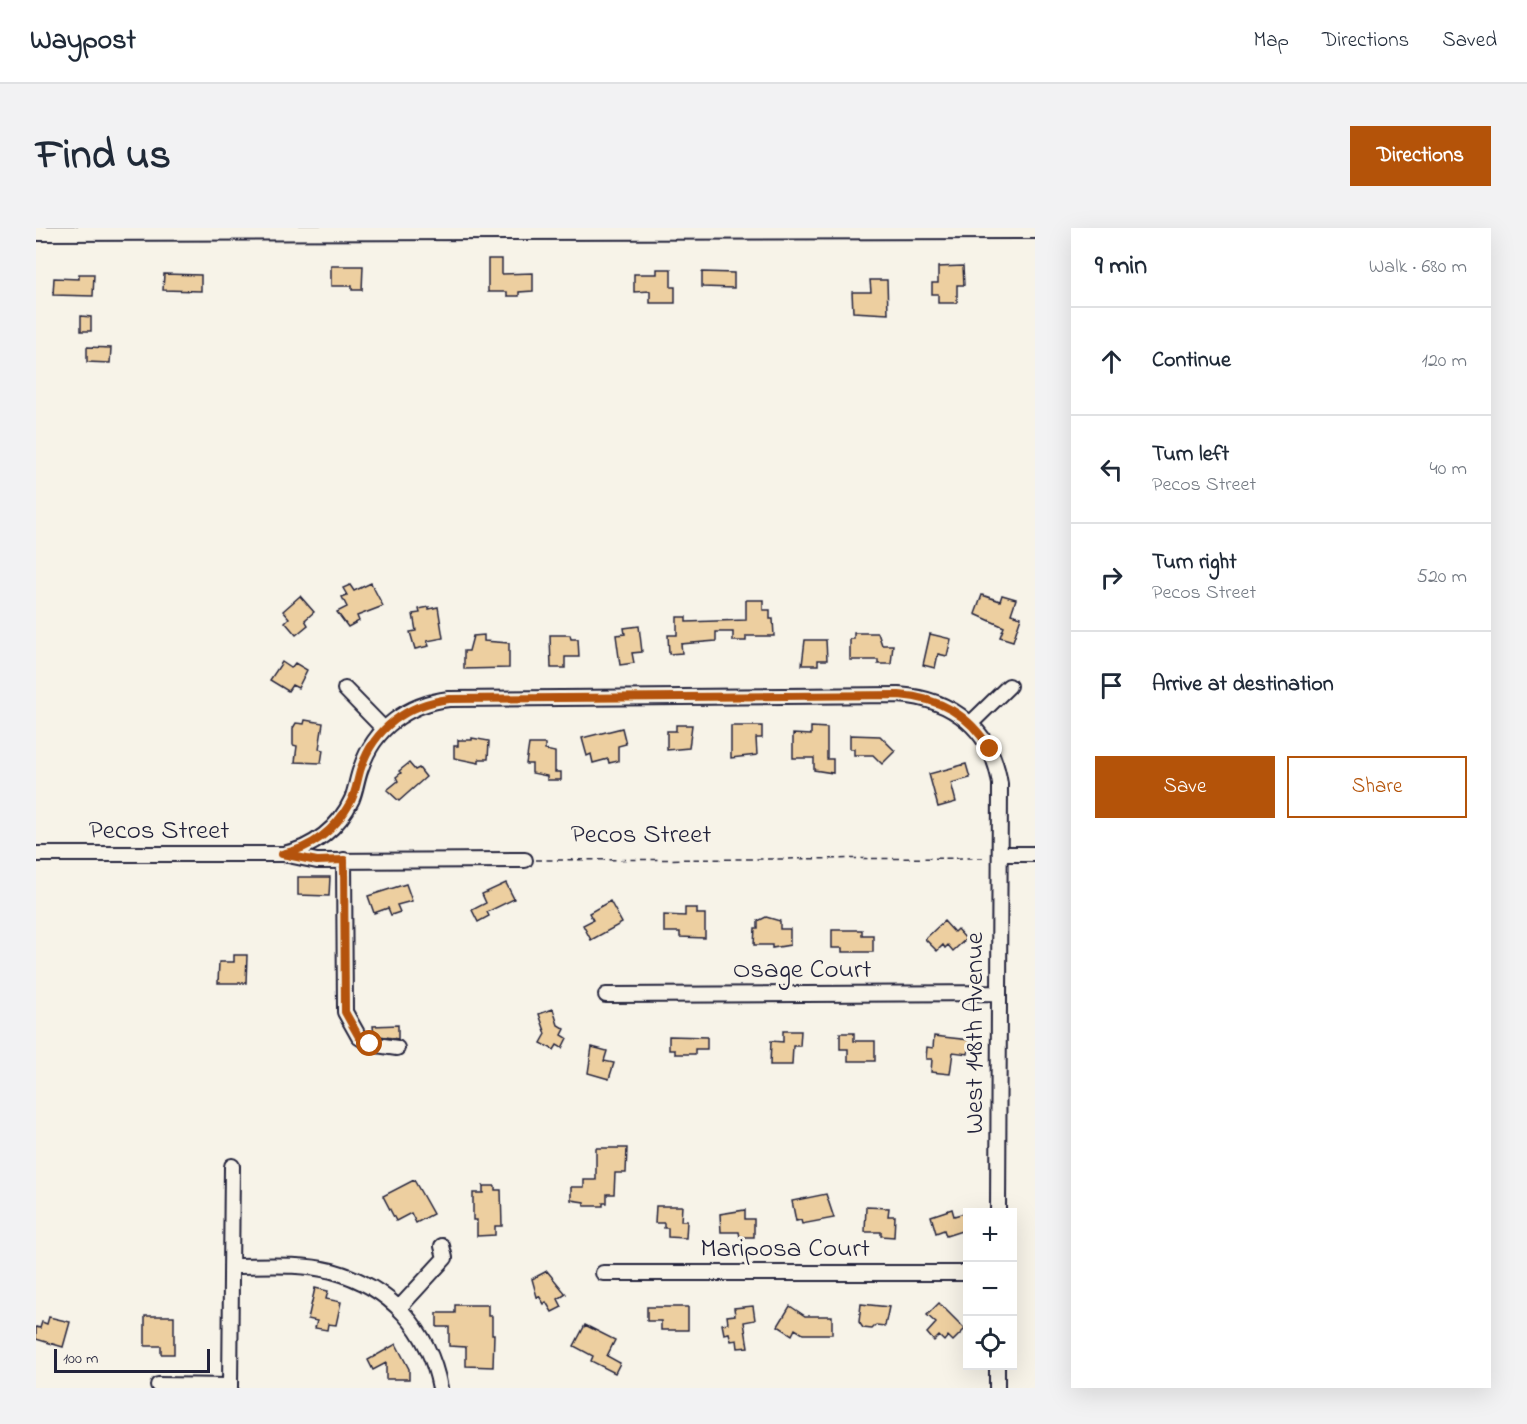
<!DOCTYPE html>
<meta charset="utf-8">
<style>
:root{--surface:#fff;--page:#f2f2f3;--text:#1f2937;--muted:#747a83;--line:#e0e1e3;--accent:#b45309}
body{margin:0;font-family:"Indie Flower",sans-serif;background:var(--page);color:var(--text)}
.controls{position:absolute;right:18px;bottom:18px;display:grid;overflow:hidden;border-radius:0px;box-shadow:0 6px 24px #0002}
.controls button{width:54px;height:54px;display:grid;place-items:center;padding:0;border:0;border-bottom:2px solid var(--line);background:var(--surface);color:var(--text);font:30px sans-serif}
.scale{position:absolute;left:18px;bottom:15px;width:156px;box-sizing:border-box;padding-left:6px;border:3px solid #22223b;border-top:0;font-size:16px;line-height:21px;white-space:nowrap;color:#22223b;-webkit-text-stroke:4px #f7f3e8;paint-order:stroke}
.stop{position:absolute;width:18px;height:18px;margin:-14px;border:4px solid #b45309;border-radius:50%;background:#fff}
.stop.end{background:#b45309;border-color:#fff;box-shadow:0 2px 6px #0008}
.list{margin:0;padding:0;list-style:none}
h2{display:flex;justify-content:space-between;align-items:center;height:78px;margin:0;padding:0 24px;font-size:26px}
h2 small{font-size:20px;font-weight:400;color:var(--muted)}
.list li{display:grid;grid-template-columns:39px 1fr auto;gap:18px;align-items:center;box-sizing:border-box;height:108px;padding:0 24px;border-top:2px solid var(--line)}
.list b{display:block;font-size:22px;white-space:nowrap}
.list p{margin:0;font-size:20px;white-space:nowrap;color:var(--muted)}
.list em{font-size:20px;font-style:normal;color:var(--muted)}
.actions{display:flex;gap:12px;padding:18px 24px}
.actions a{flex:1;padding:14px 0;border:2px solid var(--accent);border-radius:0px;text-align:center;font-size:21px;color:var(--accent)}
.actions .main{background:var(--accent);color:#fff}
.icon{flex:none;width:33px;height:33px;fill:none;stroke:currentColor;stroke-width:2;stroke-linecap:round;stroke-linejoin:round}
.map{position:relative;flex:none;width:999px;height:1160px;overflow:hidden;border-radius:0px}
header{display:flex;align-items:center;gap:36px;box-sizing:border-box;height:84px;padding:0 30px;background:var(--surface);border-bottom:2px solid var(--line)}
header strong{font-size:28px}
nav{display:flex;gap:33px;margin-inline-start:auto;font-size:21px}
.intro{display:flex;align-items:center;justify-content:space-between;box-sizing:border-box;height:144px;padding:0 36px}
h1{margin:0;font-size:42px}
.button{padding:15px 27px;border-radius:0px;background:var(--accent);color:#fff;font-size:21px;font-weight:700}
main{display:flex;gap:36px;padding:0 36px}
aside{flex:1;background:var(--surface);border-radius:0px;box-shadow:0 6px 24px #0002}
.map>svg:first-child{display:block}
.building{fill:#edcfa0;stroke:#22223b;stroke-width:1.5}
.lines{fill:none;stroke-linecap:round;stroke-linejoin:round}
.minor-casing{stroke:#22223b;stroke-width:18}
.path{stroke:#22223b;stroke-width:1.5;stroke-dasharray:6 4.5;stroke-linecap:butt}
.minor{stroke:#f7f3e8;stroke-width:14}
.route{stroke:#b45309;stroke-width:8}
.labels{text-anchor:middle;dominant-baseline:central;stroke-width:6;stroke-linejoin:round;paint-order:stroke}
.street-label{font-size:27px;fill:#22223b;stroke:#f7f3e8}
</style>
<header>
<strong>Waypost</strong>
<nav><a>Map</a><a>Directions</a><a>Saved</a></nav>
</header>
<div class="intro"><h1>Find us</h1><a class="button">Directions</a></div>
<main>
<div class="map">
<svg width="999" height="1160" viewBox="0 0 999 1160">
<rect width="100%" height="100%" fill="#f7f3e8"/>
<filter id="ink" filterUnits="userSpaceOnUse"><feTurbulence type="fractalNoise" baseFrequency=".0167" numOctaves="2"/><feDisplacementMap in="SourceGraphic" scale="12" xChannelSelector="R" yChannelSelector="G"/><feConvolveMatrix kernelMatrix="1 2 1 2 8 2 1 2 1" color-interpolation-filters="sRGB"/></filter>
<g filter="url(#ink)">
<!-- building -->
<path class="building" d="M452,31H466V46L497,45V63L483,64V68H471V64H452Z
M295,38H327L326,62H316V58H295Z
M927,38L928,57H921V75H902V66H896V55H902V39Z
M621,41H635V59H639V75H614V63L598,64V46H621Z
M666,44L698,45V60L666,59Z
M43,46H58L57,68L17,67L18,50L43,51Z
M128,46L165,47V63L127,62Z
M834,52H851L852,86L817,84L816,64H835Z
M45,88L55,89V103H45Z
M51,119L75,120L74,135L51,134Z
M335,355L347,378L321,388L323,393L312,399L301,384L311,379L306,369L311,367L307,360L314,357L318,363Z
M946,367L964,373L966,367L980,371L975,386L985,389L977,413L964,409L968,399L939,386Z
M264,368L278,384L269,392L272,397L260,407L249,394L253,390L247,383Z
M710,372H727V382H734V391H737L738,408H710V413H697V404H680V413L645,416L646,425L633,426L632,407H641V389H650V394L710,392Z
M393,379V381L402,379L407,410L391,413L393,418L379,421L374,404L380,403L377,386L384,385L383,381Z
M603,398L606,424L596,425L598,435L584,437L580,407L589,406L588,400Z
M818,405H842L846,417H857L855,436H842V432H814V411H818Z
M894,406L915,411L911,428L902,426L899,440L887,437Z
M448,407V413L473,415V440L428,441V423H433L437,408Z
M514,407H534L535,411H542L543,429H529V440H515Z
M769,412H790L791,432H782V437H766Z
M246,434L255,440L259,435L271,442L262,460L256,457L252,463L234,452Z
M269,492L287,495L283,521L287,522L285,535L259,534L261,518L257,517V500L260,495L268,496Z
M640,497H656L653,520L631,522V503H640Z
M695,498H726V510H720L721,527L695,530Z
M775,499L791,500V531H797V545L778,542V530H757V506L775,507Z
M586,500L590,516L582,518V533L573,535L572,531L557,535L555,526L551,528L546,510Z
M814,507L844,508L859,523L846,536L837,527H818V521H814Z
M436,510L453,513L452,531H443V535L418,530V518H422V512H436Z
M493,516H509V522L519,524V544H525V552H511V548L496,545V536H490Z
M373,535L379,542L383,540L390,549L363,573L351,562L362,553L360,549L365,545L363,543Z
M930,536L934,550L915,555L920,574L902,579L893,546Z
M262,649H294L293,668L262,667Z
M470,655L478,671L451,684L453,688L442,694L436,682L450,675L446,666Z
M370,656L376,673L361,677L364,684L355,687L352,680L338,685L332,668Z
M574,673L586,695L555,712L547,697L557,692L553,685Z
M649,680H661V686H669V710L644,709V704H628V687L649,688Z
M730,689L744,693V701H754V717L736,720V717H718L719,700H722V693Z
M908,693L918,704L921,701L930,711L917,723L912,717L909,720L907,717L901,723L889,711Z
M796,702H826V707H837V724H806V720H796Z
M198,727H211L210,755H182L183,734H198Z
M517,781L522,797L529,801L526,807L531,810L526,820L521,817L518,822L505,815L510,806L503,786Z
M362,797V811L338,807L337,798Z
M747,803H765L764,818H757L756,837H734L735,813L747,814Z
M804,805H818V813H839V833H812V821H804Z
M633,808L671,809V821H659V826H639V822H633Z
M898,808L934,812L932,826L917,824L914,846L895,844L896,831H890L891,819L897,820Z
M556,819L571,823L568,833L578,835L573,851L552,845Z
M560,920H591L590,945H579L578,966H571V975H567V978H548V974L535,972V959H548V952H560Z
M378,952L397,986L380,995L375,985L360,993L347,968Z
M447,958H459V962H465L466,998H459V1007L441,1008V992H437V965H447Z
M790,966L798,990L766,996L765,992L760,993L756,973Z
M620,978H646L645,993H651L650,1010L632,1009V1000H628V995H619Z
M830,979L853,980L852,988H859L858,1009L845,1008V1004H829Z
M916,981L918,988L932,984V1001L910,1008L908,1002L900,1005L895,988Z
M709,982V991H718V1009H704L703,1004H685L684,986Z
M511,1043L530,1066L522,1071L526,1079L516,1084L510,1074L508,1076L503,1068L501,1069L496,1051Z
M279,1060L292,1063L290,1071L305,1074L300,1097L292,1096L291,1102L279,1100L281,1093L272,1091Z
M903,1075L929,1101L917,1113L912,1108L908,1113L903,1108L898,1113L891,1105L900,1095L891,1087Z
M825,1076L853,1079L849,1098L840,1097L836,1101L827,1100L823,1094Z
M419,1077H452V1088H456V1106H458L457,1139L430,1138V1119L413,1118V1099H401V1085H419Z
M717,1078L719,1092L708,1094L712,1119L702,1120L701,1112L695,1113L693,1105L688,1106L686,1096L692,1095L691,1088L699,1087L698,1080Z
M754,1078L769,1088H796V1106H767L759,1101L756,1107L742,1098Z
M611,1079H652V1102H625V1093H611Z
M109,1088H138V1126H125V1118H109Z
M13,1089L34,1094L27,1119L0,1111V1099L4,1100L6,1094L11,1096Z
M549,1097L579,1112L571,1128L584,1135L579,1145L555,1133L557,1128L538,1118Z
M360,1116L373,1141V1151H350V1135L337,1142L332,1132Z"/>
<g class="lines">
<!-- minor casing -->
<g class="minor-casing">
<path id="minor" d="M0,5L999,3
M309,461L348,501
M935,495L973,458
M0,626H247L281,633L489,632
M247,626C277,620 303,600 316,571C320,561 321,550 325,540C338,500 372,476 413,471L863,467C917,471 956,502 964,556L962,984
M964,626H999
M308,632L309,784L323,809L334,816L361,820
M570,767L963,765
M195,1038C228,1038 264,1035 296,1043C354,1059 393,1101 404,1160
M567,1045H932
M364,1079L409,1030L406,1018
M122,1157L194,1158
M194,1160L196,938
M961,1160V1138"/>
</g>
<!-- path -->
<path class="path" d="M500,632L951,630"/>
<!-- minor -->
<use href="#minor" class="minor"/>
</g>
</g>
<g class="lines" filter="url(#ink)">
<!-- route -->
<path class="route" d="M334,816L323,809L309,784L308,632L281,633L246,626C276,620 299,602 314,575C320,565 321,552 325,540C338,500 372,476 413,471L863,467C903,470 933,486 954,521"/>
</g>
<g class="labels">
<!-- street labels -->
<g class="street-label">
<text x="123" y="603">Pecos Street</text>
<text x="605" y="607">Pecos Street</text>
<text x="766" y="742">Osage Court</text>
<text transform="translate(939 805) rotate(-90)">West 148th Avenue</text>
<text x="749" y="1021">Mariposa Court</text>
</g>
</g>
</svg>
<div class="controls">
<button>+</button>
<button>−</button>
<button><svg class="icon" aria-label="locate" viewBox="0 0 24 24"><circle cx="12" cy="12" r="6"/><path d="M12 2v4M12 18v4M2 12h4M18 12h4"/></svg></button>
</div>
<div class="scale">100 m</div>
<div class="stop" style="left:334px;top:816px"></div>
<div class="stop end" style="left:954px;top:521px"></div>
</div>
<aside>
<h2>9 min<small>Walk · 680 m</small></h2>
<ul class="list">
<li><svg class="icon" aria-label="ahead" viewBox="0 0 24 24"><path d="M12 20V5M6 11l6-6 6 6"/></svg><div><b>Continue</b></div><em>120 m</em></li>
<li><svg class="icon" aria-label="left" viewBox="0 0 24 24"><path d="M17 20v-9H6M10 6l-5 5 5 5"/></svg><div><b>Turn left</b><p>Pecos Street</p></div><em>40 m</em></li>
<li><svg class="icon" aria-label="right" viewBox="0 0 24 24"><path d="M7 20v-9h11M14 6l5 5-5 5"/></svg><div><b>Turn right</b><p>Pecos Street</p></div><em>520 m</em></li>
<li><svg class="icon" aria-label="arrive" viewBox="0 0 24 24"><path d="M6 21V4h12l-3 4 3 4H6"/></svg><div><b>Arrive at destination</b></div></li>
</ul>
<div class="actions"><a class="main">Save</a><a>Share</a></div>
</aside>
</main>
